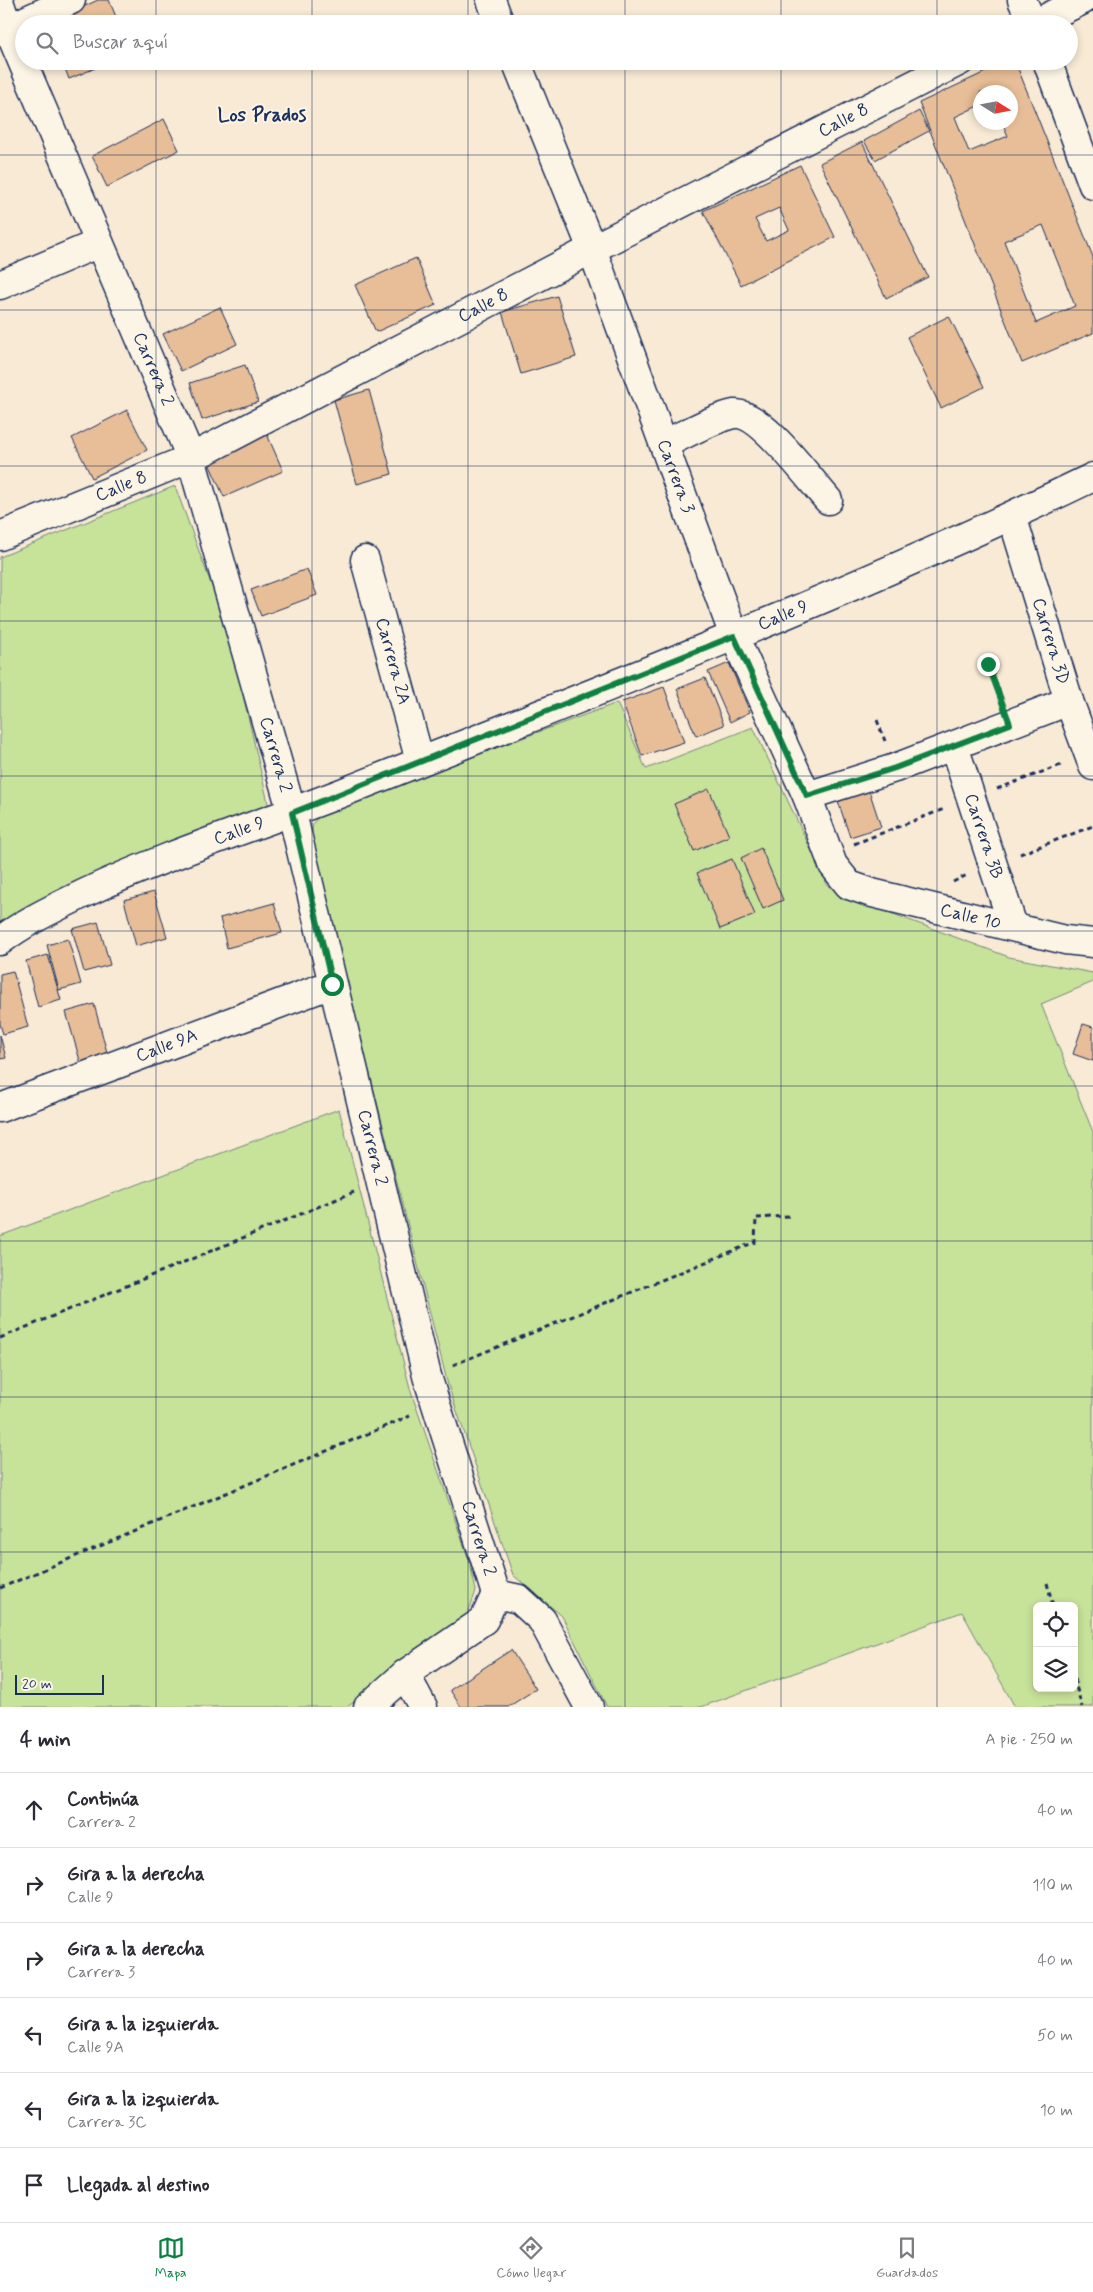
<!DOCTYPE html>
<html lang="es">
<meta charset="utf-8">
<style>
:root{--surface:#fff;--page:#f7f7f7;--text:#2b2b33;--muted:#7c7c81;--line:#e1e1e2;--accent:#0b8043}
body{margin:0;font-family:Mynerve,sans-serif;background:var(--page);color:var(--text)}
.controls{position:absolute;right:15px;bottom:15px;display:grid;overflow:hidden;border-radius:8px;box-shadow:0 2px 8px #0003}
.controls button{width:45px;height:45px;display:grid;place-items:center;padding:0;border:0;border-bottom:1px solid var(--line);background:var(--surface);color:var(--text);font:25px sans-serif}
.compass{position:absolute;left:973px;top:85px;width:45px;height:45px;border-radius:50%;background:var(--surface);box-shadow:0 2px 8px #0003;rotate:101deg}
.scale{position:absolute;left:15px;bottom:12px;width:89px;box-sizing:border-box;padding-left:5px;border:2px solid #1b2f5e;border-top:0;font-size:14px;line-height:18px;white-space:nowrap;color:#1b2f5e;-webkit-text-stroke:4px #fcf5e5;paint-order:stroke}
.stop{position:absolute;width:15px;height:15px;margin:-11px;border:4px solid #0b8043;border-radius:50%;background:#fff}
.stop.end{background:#0b8043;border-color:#fff;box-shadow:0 1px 5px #0008}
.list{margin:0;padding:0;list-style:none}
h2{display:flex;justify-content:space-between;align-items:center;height:65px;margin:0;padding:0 20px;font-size:21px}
h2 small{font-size:16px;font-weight:400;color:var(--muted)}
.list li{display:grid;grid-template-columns:32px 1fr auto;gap:15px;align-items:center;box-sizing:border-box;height:75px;padding:0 20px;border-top:1px solid var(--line)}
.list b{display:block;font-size:19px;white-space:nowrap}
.list p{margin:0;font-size:16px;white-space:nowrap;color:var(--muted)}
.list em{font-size:16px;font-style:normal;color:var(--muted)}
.icon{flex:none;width:28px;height:28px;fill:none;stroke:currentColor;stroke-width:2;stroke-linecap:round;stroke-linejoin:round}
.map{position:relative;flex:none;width:1093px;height:1707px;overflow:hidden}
.search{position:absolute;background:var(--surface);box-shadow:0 2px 8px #0003;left:15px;right:15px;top:15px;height:55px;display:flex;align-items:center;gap:12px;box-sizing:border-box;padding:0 18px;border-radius:28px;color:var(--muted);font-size:19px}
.sheet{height:515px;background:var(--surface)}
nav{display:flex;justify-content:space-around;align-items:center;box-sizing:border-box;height:70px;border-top:1px solid var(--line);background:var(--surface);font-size:14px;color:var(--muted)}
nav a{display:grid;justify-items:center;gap:2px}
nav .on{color:var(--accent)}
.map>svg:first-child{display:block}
.green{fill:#c7e299;stroke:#71887c;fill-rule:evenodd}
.building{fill:#e7be97;stroke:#1b2f5e;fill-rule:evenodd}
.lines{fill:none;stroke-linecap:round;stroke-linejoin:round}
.minor-casing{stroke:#1b2f5e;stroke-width:31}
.path{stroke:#1b2f5e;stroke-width:3;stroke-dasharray:5 4;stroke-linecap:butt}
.minor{stroke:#fcf5e5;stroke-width:28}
.route{stroke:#0b8043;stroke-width:6}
.grid{fill:none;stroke:#1b2f5e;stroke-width:1;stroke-opacity:0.55}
.labels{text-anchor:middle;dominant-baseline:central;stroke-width:4;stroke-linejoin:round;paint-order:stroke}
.street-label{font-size:18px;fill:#1b2f5e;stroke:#fcf5e5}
.neighbourhood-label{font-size:19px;font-weight:bold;fill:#1b2f5e;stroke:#fcf5e5}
</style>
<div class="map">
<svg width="1093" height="1707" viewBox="0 0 1093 1707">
<rect width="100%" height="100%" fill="#f8ead5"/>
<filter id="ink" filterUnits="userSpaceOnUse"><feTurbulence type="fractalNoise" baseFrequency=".02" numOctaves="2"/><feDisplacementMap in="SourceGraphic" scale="10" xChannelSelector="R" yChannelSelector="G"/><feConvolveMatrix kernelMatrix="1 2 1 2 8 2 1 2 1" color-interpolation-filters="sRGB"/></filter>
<g filter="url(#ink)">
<!-- green -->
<path class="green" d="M175,486L228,630L269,807L0,938V557Z
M617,703L646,769L753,727L828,886L847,897L1009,957L1093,973V982L1041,1004L1093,1132V1707H1015L962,1612L701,1707H607L562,1616L513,1575L448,1385L311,839L313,823L324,811ZM1037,1606H1074V1688H1037Z
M339,1109L411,1392L470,1563L476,1591L467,1616L439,1641L347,1707H0V1236Z"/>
<!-- building -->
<path class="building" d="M98,0H109L119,24H46Z
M62,61H112L69,79Z
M1009,61H1015L1093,257V333L1022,363L919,103ZM980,92H1010V122H1002L1008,136L969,152L955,117L980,105ZM1043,225L1075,306L1036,323L1004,241Z
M919,111L929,131L875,160L864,141Z
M164,119L179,150L107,187L92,156Z
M862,142L928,277L886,298L820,163Z
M800,165L835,237L741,285L703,211ZM779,208L789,230L766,241L755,219Z
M416,258L436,305L376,332L355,285Z
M557,296L576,357L521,374L502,312Z
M220,307L237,344L181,371L163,334Z
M949,316L984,387L941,408L907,337Z
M245,365L258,402L202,420L190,383Z
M369,390L392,474L357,484L334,400Z
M127,410L147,450L92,478L72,438Z
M266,432L283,471L224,497L207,459Z
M307,569L317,595L261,616L251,590Z
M729,663L750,712L730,722L708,672Z
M705,678L724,725L696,736L677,689Z
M664,687L684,742L642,756L622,702Z
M866,781L881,827L850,837L835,792Z
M709,789L729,836L694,851L674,804Z
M761,848L783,900L763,909L741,858Z
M732,859L755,915L720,929L697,873Z
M154,892L167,937L136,946L124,900Z
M274,903L282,933L227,948L220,918Z
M98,922L110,965L84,972L72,929Z
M68,939L81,984L59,990L47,945Z
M48,955L61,1000L38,1007L26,961Z
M13,971L28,1027L3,1034L0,1024V974Z
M94,1004L108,1056L81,1064L66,1012Z
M1083,1024L1093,1027V1061L1073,1054Z
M0,1035L6,1058L0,1059Z
M511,1650L536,1689L508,1707H461L450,1690Z"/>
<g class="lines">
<!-- minor casing -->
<g class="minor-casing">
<g id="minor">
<path d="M491,0L500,24"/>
<path d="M1022,0L1033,24"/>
<path id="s1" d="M0,4L8,28L191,458L292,813L427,1376L496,1594L484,1620L405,1674L368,1707"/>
<path d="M1034,24L1083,0"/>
<path d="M0,32L71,0"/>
<path id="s2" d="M516,61L592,249L734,636L807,796L833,865L849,885L872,893L1065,940L1093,943"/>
<path d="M1047,61L1093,185"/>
<path d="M0,285L99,243"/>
<path d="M664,444C682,436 716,417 734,414C760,411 810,480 828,500"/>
<path id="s3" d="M1012,516L1069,701L1093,766"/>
<path id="s4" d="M0,536L191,458L592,249L960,61"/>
<path id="s5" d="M365,560L420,761"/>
<path id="s6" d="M954,746L1013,926"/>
<path d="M807,796L895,768L1069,701"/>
<path id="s7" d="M0,941C26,921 53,909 83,894C167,854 257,826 344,792C595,692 849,595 1093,477"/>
<path id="s8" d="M0,1108L332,984"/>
<path d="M496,1594L519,1599L542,1620L589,1707"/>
<path d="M405,1674L423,1707"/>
</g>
</g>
<!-- path -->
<path class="path" d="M988,664L1001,698
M877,720L885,741
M997,789L1061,765
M854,844L944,809
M1020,854L1093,826
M953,882L967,875
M0,1338L354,1192
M453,1365L755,1242L756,1218L789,1216
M1047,1583L1053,1606
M0,1588L410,1416
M1074,1679L1082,1707"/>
<!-- minor -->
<use href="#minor" class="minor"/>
</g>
</g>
<g class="lines" filter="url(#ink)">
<!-- route -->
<path class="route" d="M332,984L292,813L734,636L807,796L895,768L1010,724L988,664"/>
</g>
<!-- grid -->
<path class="grid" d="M156,0V24M312,0V24M468,0V24M625,0V24M781,0V24M937,0V24M156,61V1707M312,61V1707M468,61V1707M625,61V1707M781,61V1707M937,61V1707M0,155H1093M0,310H1093M0,466H1093M0,621H1093M0,776H1093M0,931H1093M0,1086H1093M0,1241H1093M0,1397H1093M0,1552H1093"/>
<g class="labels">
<!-- street labels -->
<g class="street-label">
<text stroke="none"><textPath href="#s4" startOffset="941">Calle 8</textPath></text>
<text stroke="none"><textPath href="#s4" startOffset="536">Calle 8</textPath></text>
<text stroke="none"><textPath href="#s1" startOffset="396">Carrera 2</textPath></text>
<text stroke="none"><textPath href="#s2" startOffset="445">Carrera 3</textPath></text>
<text stroke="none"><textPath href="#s4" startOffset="131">Calle 8</textPath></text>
<text stroke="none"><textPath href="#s7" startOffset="849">Calle 9</textPath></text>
<text stroke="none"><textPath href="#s3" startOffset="131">Carrera 3D</textPath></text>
<text stroke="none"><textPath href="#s5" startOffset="105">Carrera 2A</textPath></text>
<text stroke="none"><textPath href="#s1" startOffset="801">Carrera 2</textPath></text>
<text stroke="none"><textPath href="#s7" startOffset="264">Calle 9</textPath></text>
<text stroke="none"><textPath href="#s6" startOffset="95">Carrera 3B</textPath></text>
<text stroke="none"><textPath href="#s2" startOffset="1016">Calle 10</textPath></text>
<text stroke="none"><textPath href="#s8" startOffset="178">Calle 9A</textPath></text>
<text stroke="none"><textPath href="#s1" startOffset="1206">Carrera 2</textPath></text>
<text stroke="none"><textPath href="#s1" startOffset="1611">Carrera 2</textPath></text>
</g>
<!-- neighbourhood labels -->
<g class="neighbourhood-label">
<text x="262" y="115">Los Prados</text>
</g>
</g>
</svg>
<div class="controls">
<button><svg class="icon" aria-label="locate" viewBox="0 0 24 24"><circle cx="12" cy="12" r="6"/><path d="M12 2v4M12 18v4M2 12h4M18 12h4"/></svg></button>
<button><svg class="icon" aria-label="layers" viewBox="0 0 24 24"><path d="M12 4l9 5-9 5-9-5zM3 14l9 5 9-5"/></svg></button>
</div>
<svg class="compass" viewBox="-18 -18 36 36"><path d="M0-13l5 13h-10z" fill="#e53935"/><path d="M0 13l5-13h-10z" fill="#7c7c81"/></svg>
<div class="scale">20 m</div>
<div class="stop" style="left:332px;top:984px"></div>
<div class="stop end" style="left:988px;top:664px"></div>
<div class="search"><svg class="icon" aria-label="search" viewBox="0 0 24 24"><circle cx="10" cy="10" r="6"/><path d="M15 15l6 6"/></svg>Buscar aquí</div>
</div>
<section class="sheet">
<h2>4 min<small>A pie · 250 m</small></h2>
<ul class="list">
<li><svg class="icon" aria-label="ahead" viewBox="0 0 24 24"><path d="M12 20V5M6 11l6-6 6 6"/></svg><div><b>Continúa</b><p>Carrera 2</p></div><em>40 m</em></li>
<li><svg class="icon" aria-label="right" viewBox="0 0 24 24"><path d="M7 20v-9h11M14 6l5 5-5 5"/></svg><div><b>Gira a la derecha</b><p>Calle 9</p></div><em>110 m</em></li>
<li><svg class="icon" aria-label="right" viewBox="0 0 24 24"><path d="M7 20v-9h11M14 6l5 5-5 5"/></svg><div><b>Gira a la derecha</b><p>Carrera 3</p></div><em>40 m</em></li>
<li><svg class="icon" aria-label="left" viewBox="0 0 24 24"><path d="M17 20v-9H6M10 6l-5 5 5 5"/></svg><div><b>Gira a la izquierda</b><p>Calle 9A</p></div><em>50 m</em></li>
<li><svg class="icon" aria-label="left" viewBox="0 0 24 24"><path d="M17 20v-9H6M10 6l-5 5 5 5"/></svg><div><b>Gira a la izquierda</b><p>Carrera 3C</p></div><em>10 m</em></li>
<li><svg class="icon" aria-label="arrive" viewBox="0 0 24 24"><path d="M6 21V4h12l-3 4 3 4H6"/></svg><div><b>Llegada al destino</b></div></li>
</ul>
</section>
<nav>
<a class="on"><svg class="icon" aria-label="map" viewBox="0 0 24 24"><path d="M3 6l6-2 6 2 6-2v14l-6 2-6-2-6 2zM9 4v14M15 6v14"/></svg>Mapa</a>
<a><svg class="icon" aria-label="directions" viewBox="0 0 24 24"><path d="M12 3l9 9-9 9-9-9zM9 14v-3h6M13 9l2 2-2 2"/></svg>Cómo llegar</a>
<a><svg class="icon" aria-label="saved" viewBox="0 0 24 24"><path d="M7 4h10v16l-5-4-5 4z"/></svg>Guardados</a>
</nav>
